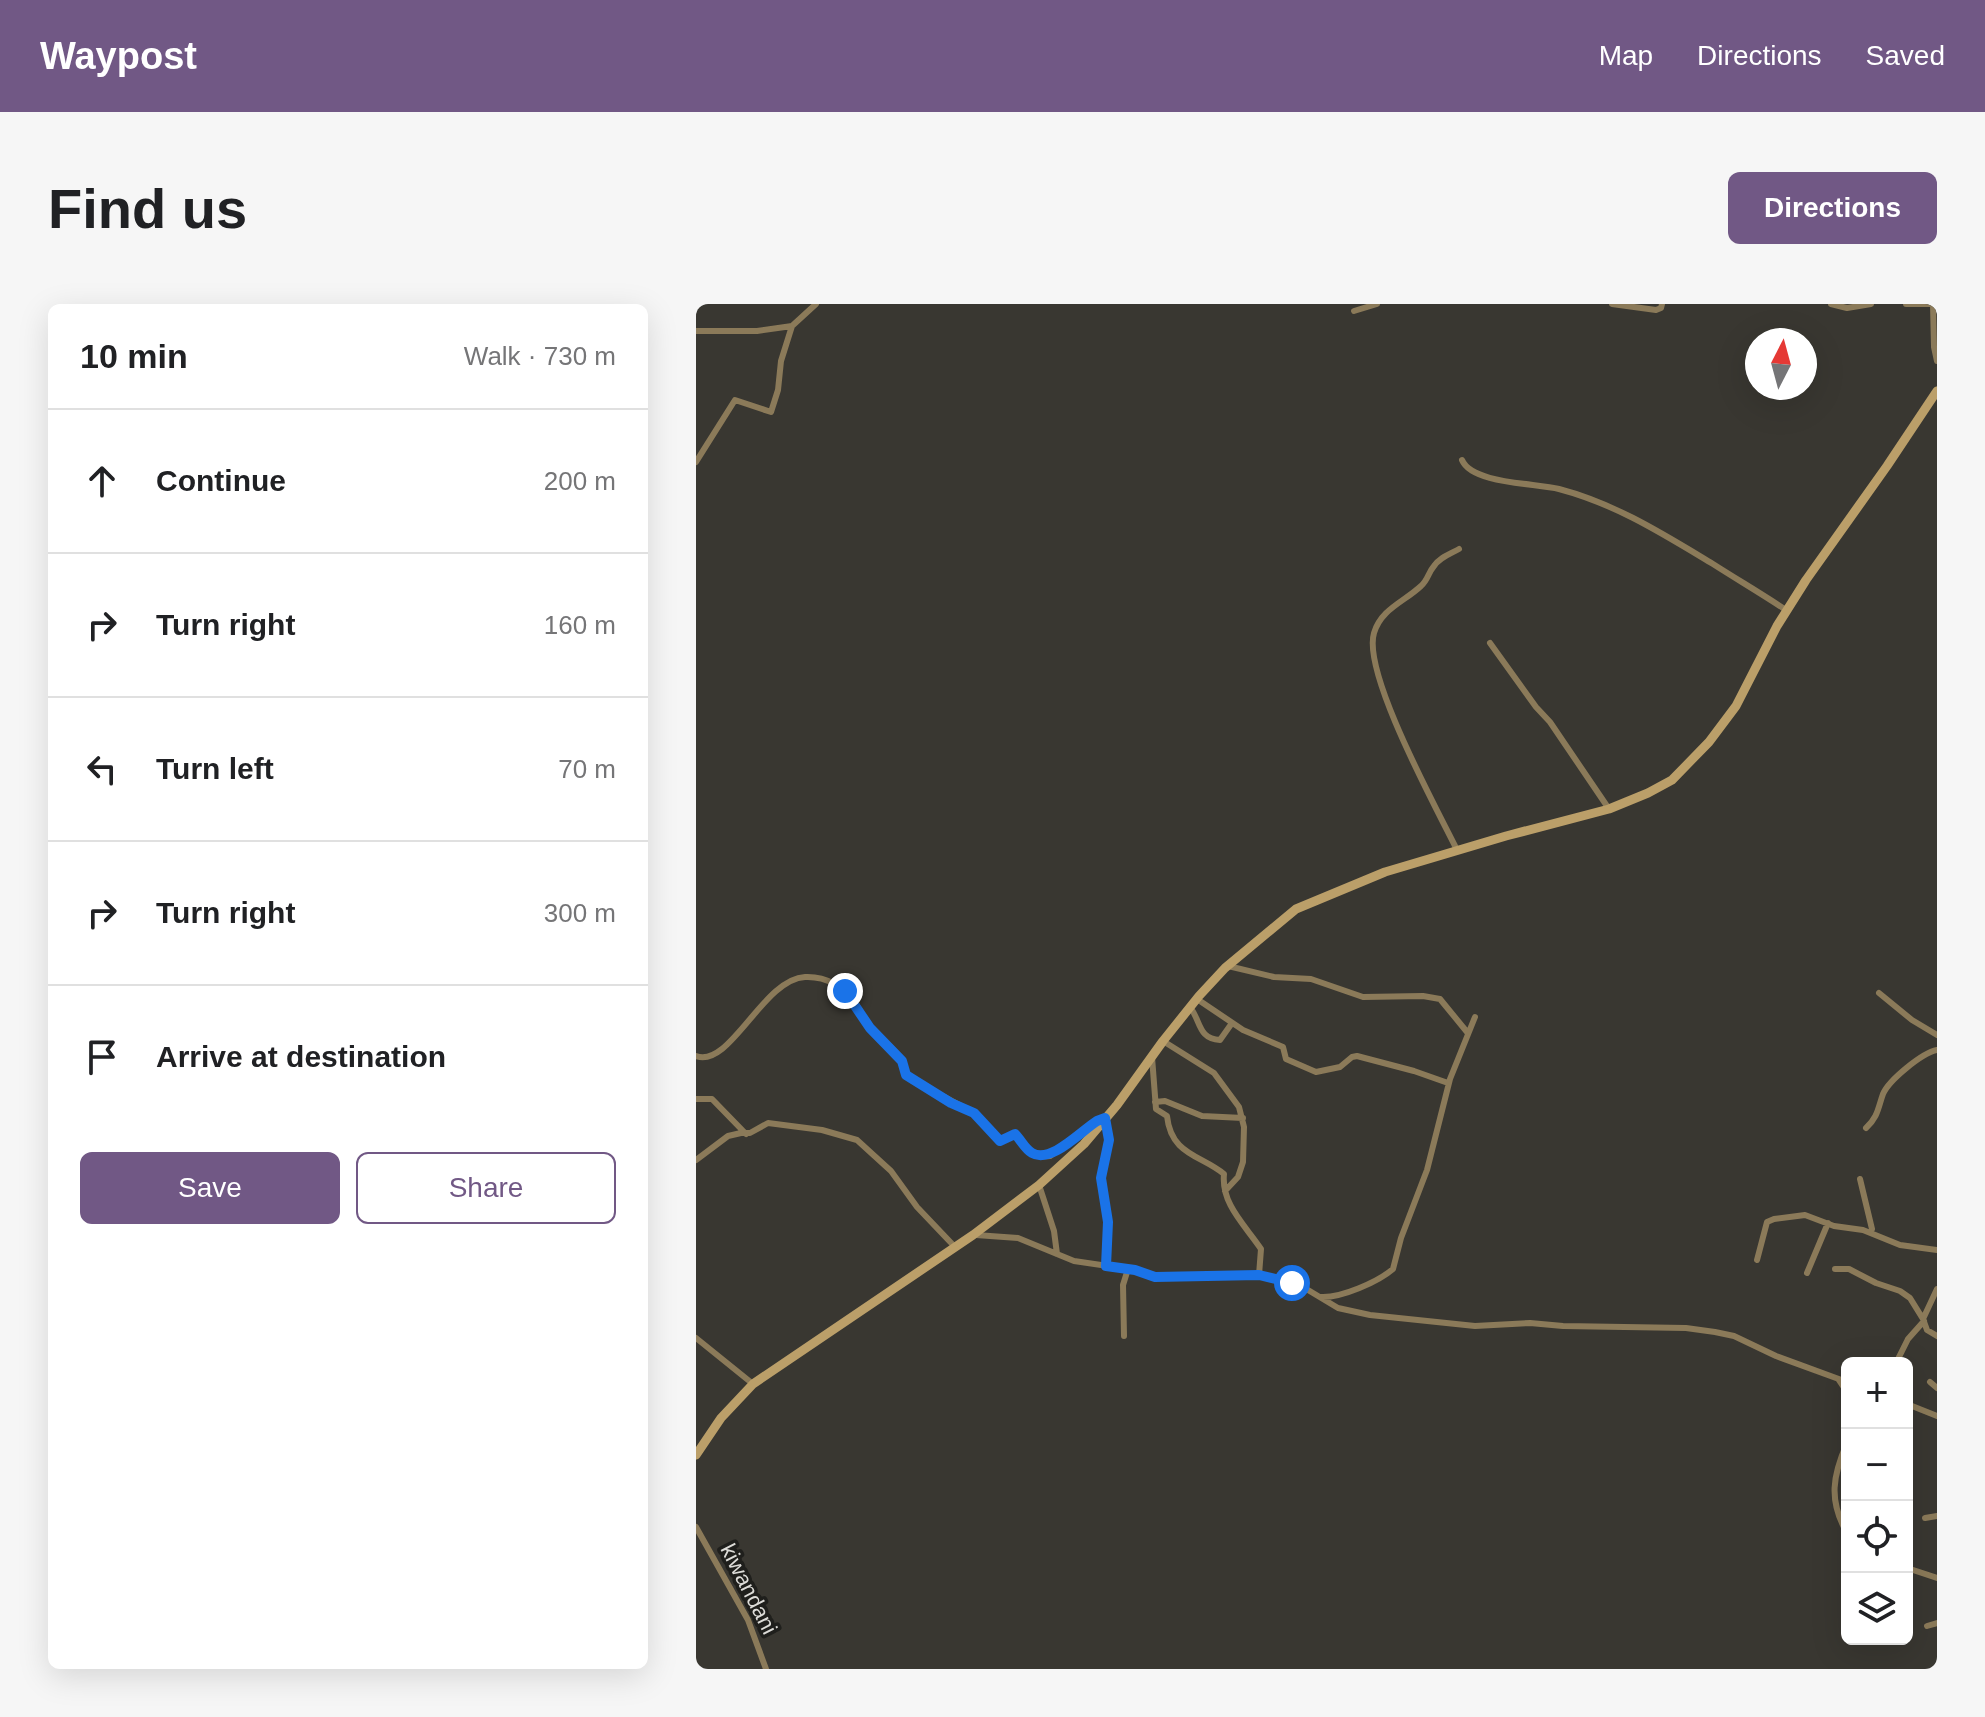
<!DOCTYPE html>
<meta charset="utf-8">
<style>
:root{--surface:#fff;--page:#f6f6f6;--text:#202124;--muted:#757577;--line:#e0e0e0;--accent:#715885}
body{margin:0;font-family:Helvetica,sans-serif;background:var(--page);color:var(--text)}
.controls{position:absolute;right:24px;bottom:24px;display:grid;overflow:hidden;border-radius:12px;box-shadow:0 8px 32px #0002}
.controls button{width:72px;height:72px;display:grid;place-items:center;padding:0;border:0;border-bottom:2px solid var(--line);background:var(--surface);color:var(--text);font:40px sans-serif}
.compass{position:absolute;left:1049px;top:24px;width:72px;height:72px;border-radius:50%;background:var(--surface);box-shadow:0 8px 32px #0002;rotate:6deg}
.stop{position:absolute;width:24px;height:24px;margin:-18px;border:6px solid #1a73e8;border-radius:50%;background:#fff}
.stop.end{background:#1a73e8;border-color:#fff;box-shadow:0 2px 8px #0008}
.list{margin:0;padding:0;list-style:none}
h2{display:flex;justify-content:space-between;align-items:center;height:104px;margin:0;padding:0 32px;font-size:34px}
h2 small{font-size:26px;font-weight:400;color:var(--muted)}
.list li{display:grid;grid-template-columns:52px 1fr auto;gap:24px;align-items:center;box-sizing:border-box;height:144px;padding:0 32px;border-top:2px solid var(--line)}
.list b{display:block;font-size:30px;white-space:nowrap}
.list em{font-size:26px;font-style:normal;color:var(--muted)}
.actions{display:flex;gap:16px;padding:24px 32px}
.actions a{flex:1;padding:18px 0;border:2px solid var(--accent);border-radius:12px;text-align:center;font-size:28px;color:var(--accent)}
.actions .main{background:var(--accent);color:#fff}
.icon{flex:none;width:44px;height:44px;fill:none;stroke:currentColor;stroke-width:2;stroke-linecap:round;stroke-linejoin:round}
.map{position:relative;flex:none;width:1241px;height:1365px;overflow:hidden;border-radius:12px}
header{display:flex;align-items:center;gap:48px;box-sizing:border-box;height:112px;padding:0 40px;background:var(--accent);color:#fff}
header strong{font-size:38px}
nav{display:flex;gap:44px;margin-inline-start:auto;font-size:28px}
.intro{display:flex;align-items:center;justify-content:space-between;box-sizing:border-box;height:192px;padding:0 48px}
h1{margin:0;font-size:56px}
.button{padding:20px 36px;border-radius:12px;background:var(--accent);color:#fff;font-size:28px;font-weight:700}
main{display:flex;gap:48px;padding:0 48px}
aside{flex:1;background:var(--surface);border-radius:12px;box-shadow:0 8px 32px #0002}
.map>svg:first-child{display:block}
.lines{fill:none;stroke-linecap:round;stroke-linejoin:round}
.street{stroke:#8b7a59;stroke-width:6}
.secondary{stroke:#bb9f69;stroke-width:9}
.route{stroke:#1a73e8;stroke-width:10}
.labels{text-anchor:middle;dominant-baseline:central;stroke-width:7;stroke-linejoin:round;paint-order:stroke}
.street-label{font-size:22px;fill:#dddcd8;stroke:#1f1f1c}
</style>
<header>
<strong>Waypost</strong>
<nav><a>Map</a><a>Directions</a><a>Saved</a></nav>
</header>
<div class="intro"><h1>Find us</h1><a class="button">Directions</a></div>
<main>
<aside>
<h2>10 min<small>Walk · 730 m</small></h2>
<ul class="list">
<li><svg class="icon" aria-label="ahead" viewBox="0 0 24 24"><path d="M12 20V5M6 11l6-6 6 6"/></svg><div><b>Continue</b></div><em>200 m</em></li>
<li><svg class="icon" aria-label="right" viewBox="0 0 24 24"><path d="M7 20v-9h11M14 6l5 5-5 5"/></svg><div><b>Turn right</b></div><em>160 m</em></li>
<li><svg class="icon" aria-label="left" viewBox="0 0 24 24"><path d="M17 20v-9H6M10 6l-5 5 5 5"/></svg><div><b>Turn left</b></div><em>70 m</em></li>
<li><svg class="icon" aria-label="right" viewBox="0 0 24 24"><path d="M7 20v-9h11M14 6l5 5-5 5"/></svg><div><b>Turn right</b></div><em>300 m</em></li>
<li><svg class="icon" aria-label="arrive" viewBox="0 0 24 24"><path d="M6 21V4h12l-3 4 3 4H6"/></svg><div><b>Arrive at destination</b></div></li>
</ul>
<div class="actions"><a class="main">Save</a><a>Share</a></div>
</aside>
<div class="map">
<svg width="1241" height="1365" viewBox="0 0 1241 1365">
<rect width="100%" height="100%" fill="#393731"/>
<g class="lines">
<!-- street -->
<path class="street" d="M916,0L960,6L965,4L966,0
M1135,0L1151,4L1175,0
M1210,0H1238
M1237,0L1238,43L1241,57
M658,7L681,0
M0,27H61L96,22L120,0
M766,156C776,180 840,179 863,185C920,200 967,230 1017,260C1042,276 1066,290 1090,306
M0,158L39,96L75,108L82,86L85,57L96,22
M794,339L840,403L854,418L913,505
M761,546C741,505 666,369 678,329C685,305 708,298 725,282C732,276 732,269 738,262C744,253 754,250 763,245
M532,662L578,673L615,675L667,693L727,692L744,695L771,728
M1183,689L1216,716L1241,731
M501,695L547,726L587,743L590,755L620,768L644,763L656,753L661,752L718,767L752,779
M494,703C505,717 502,735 524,736L536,719
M467,737L518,769L543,803L548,823L547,858L542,873L529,887
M0,752C34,765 67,675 109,673C130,672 149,683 160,700C165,707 167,715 172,722C182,734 199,743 206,757C210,764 207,768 213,774L278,809L304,837L319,830C331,842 335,854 354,852L401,817L409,814L413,836L405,868L412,918L410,962
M456,753L460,805L471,812C475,851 505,851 528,870C525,900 549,921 565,945L563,971
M0,795H16L50,830
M459,798L469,797L506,812L547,814
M1170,824C1182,813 1182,804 1187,790C1193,776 1226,749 1241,746
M0,856L32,832L45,829H54L72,819L126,826L161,836L195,867L221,903L259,943
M1164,875L1176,925
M343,881L358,927L361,950
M280,931L322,934L378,957L439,966L459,973L557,971L583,975L607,983L642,1004L674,1011L779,1022L834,1019L867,1022L990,1024L1019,1028L1038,1032L1080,1052L1151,1078
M1061,956L1071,918L1078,915L1109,911L1138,922L1167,926L1204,941L1241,946
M1139,965H1153L1180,979L1204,987L1214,994L1227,1015
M1111,969L1132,919
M1241,985L1227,1015L1231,1026L1241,1032
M625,993C645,994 682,978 697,965L705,934L731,866L754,775L779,713
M428,1032L427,981L432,965
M0,1034L57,1080
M1200,1059L1212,1035L1228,1017
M1143,1076L1151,1088
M1234,1078L1241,1084
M1211,1100L1241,1112
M1151,1139C1137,1171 1132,1196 1151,1229
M1229,1214L1241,1212
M0,1223L52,1316L70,1365
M1211,1264L1241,1274
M1231,1322L1241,1319"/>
<!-- secondary -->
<path class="secondary" d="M0,1151L25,1114L57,1080L277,931L343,881L388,840L421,801L467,737L503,692L529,664L600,605L689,568L810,532L913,505L952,489L976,476L1013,438L1040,402L1081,322L1110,276L1191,162L1241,87"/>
</g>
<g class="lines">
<!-- route -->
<path class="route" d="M149,687L174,724L206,757L210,771L255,799L278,809L304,837L319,830C325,836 329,845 336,849C355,860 385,827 401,817L409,814L413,836L405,874L412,918L410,962L439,966L459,973L563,971L596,979"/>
</g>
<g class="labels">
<!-- street labels -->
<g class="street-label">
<text transform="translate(53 1285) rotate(63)">kiwandani</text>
</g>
</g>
</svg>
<div class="controls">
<button>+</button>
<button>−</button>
<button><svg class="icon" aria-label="locate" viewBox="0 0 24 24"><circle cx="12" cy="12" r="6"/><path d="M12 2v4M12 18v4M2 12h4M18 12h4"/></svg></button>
<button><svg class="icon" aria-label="layers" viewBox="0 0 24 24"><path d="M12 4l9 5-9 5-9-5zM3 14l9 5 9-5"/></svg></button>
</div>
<svg class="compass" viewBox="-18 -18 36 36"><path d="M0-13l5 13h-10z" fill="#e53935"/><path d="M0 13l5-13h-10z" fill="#757577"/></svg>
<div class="stop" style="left:596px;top:979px"></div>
<div class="stop end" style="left:149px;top:687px"></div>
</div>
</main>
